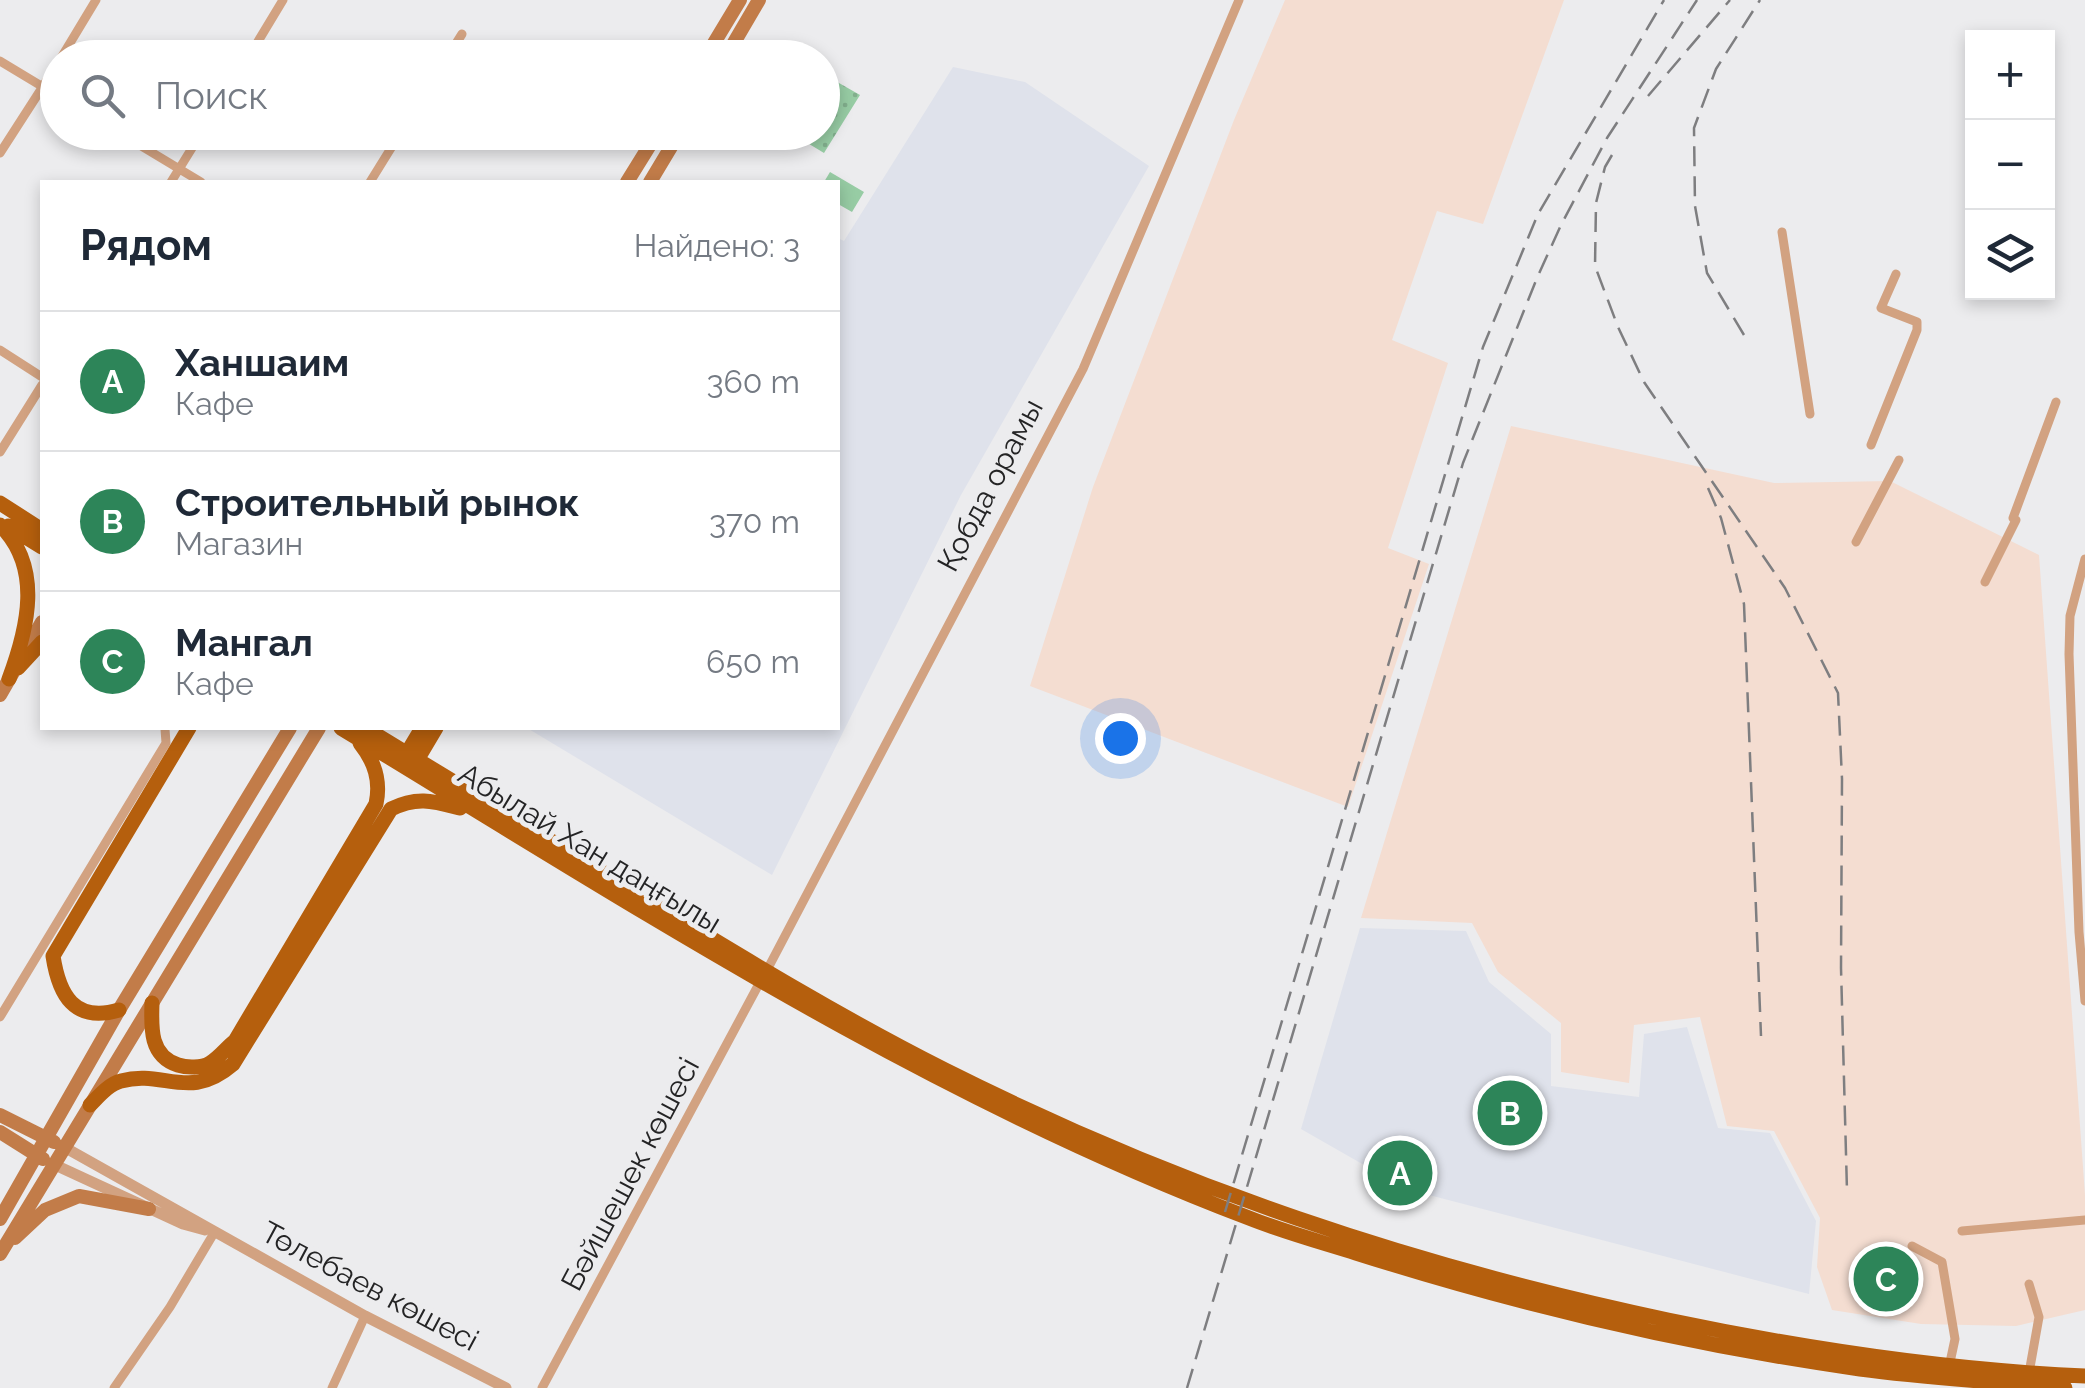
<!DOCTYPE html>
<html lang="ru">
<meta charset="utf-8">
<style>
:root{--surface:#fff;--page:#f2f2f3;--text:#1f2937;--muted:#747a83;--line:#e0e1e3;--accent:#2d8559}
body{margin:0;font-family:Raleway,sans-serif;background:var(--page);color:var(--text)}
.controls{position:absolute;right:30px;top:30px;display:grid;overflow:hidden;border-radius:0px;box-shadow:0 5px 15px #0003}
.controls button{width:90px;height:90px;display:grid;place-items:center;padding:0;border:0;border-bottom:2px solid var(--line);background:var(--surface);color:var(--text);font:50px sans-serif}
.you{position:absolute;left:1120px;top:738px;width:35px;height:35px;margin:-25px;border:8px solid #fff;border-radius:50%;background:#1a73e8;box-shadow:0 0 0 15px #1a73e833}
.badge{display:grid;place-items:center;width:65px;height:65px;border-radius:50%;background:var(--accent);color:#fff;font-size:32px;font-weight:700}
.pin{position:absolute;translate:-50% -50%;border:5px solid #fff;box-shadow:0 2px 10px #0006}
.list{margin:0;padding:0;list-style:none}
h2{display:flex;justify-content:space-between;align-items:center;height:130px;margin:0;padding:0 40px;font-size:42px}
h2 small{font-size:32px;font-weight:400;color:var(--muted)}
.list li{display:grid;grid-template-columns:65px 1fr auto;gap:30px;align-items:center;box-sizing:border-box;height:140px;padding:0 40px;border-top:2px solid var(--line)}
.list b{display:block;font-size:38px;white-space:nowrap}
.list p{margin:0;font-size:32px;white-space:nowrap;color:var(--muted)}
.list em{font-size:32px;font-style:normal;color:var(--muted)}
.icon{flex:none;width:55px;height:55px;fill:none;stroke:currentColor;stroke-width:2;stroke-linecap:round;stroke-linejoin:round}
.map{position:relative;flex:none;width:2085px;height:1388px;overflow:hidden}
.search{position:absolute;background:var(--surface);box-shadow:0 5px 15px #0003;left:40px;top:40px;width:800px;height:110px;display:flex;align-items:center;gap:25px;box-sizing:border-box;padding:0 35px;border-radius:55px;color:var(--muted);font-size:38px}
.panel{position:absolute;background:var(--surface);box-shadow:0 5px 15px #0003;left:40px;top:180px;width:800px;height:550px;border-radius:0px}
.map>svg:first-child{display:block}
.built{fill:#dfe2eb}
.industrial{fill:#f4ddd1}
.grass{fill:url(#grass-dots)}
.pitch{fill:#97cca4}
.lines{fill:none;stroke-linecap:round;stroke-linejoin:round}
.minor{stroke:#d2a281;stroke-width:9}
.tertiary{stroke:#d2a281;stroke-width:11}
.secondary{stroke:#c27c49;stroke-width:14}
.primary{stroke:#b55f0d;stroke-width:15}
.rail{stroke:#7e7e80;stroke-width:2.5;stroke-dasharray:20 10;stroke-linecap:butt}
.labels{text-anchor:middle;dominant-baseline:central;stroke-width:10;stroke-linejoin:round;paint-order:stroke}
.street-label{font-size:30px;fill:#242425;stroke:#ececee}
</style>
<div class="map">
<svg width="2085" height="1388" viewBox="0 0 2085 1388">
<defs>
<pattern id="grass-dots" width="8" height="8" patternUnits="userSpaceOnUse" patternTransform="scale(2.5)"><rect width="8" height="8" fill="#97cca4"/><path d="M2 2h.1M6 6h.1" fill="none" stroke="#82af8d" stroke-width="1.8" stroke-linecap="round"/></pattern>
</defs>
<rect width="100%" height="100%" fill="#ececee"/>
<!-- built -->
<path class="built" d="M953,67L1025,82L1149,166L961,495L772,875L527,728H838V238L844,241Z
M1360,928L1466,931L1489,982L1551,1034V1086L1639,1097L1644,1034L1687,1027L1718,1128L1770,1133L1816,1221L1809,1294L1406,1189L1301,1129Z"/>
<!-- industrial -->
<path class="industrial" d="M1285,0H1564L1483,224L1437,211L1392,340L1448,363L1388,548L1429,564L1348,807L1030,686L1093,487L1234,120Z
M1511,426L1774,483L1890,481L2039,555L2085,1195V1310L2016,1326L1921,1324L1832,1310L1817,1267L1820,1218L1774,1131L1727,1126L1700,1017L1634,1025L1629,1083L1561,1072V1023L1498,972L1472,923L1361,918Z"/>
<!-- grass -->
<path class="grass" d="M825,75L860,95L824,153L791,133L822,132Z"/>
<!-- pitch -->
<path class="pitch" d="M830,172L864,192L852,212L838,204V182H824Z"/>
<g class="lines">
<!-- minor -->
<path class="minor" d="M61,58L96,0
M248,58L283,0
M447,58L462,34
M0,61L58,96
M118,132L201,182
M0,153L58,63
M171,182L202,132
M370,182L401,132
M1782,232L1810,414
M0,350L42,377
M1871,445L1917,330V322L1881,308L1896,274
M0,452L42,385
M2013,518L2056,402
M1856,542L1899,460
M2085,559L2070,616L2069,654L2079,932L2085,1001
M1985,582L2016,520
M766,972L1083,369L1239,0
M0,1017L166,743L165,729
M1962,1231L2085,1220
M1912,1246L1942,1262L1955,1339L1949,1367
M2029,1373L2039,1317L2029,1284
M114,1388L170,1307L214,1233
M332,1388L365,1316
M542,1388L760,982"/>
<!-- tertiary -->
<path class="tertiary" d="M64,1147L365,1316L506,1388
M53,1164L183,1224L205,1230"/>
<!-- secondary -->
<path class="secondary" d="M705,58L740,0
M725,58L759,0
M627,182L658,132
M650,182L680,132
M0,695L42,622
M0,1115L54,1142
M0,1132L43,1159
M0,1219L119,1010L290,728
M15,1238L45,1210L79,1196L149,1209
M0,1254L319,728"/>
<!-- primary -->
<path class="primary" d="M0,503L42,530
M0,525C43,567 28,628 9,679
M8,526L42,547
M18,668L42,642
M341,728C636,907 925,1095 1249,1218C1284,1232 1321,1242 1356,1253C1520,1305 1689,1345 1860,1369C1928,1378 1997,1382 2065,1388
M365,728C458,785 552,841 645,898C743,958 842,1018 945,1070C1178,1187 1413,1266 1668,1320C1806,1349 1944,1370 2085,1376
M407,753L422,728
M417,760L436,728
M152,1003C151,1029 150,1056 178,1065C187,1068 202,1068 210,1063C219,1058 227,1047 235,1041L376,804C381,781 375,762 360,743
M119,1010C74,1023 59,995 53,956L189,728
M90,1105C99,1096 109,1084 121,1081C164,1069 189,1102 233,1064L391,809C417,796 433,801 460,808"/>
<!-- rail -->
<path class="rail" d="M1648,96L1730,0
M1612,155L1605,167L1596,203L1595,266L1618,327L1644,382L1785,588L1838,693L1842,779L1841,968L1847,1191
M1744,335L1707,273L1695,206L1694,128L1716,69L1760,0
M1708,488L1721,518L1744,604L1761,1036
M1225,1212L1483,347L1538,214L1664,0
M1187,1388L1463,463L1537,278L1561,225L1607,138L1697,0"/>
</g>
<g class="labels">
<!-- street labels -->
<g class="street-label">
<text transform="translate(990 485) rotate(-62)">Қобда орамы</text>
<text transform="translate(590 848) rotate(31)">Абылай Хан даңғылы</text>
<text transform="translate(630 1174) rotate(-62)">Бәйшешек көшесі</text>
<text transform="translate(370 1286) rotate(28)">Төлебаев көшесі</text>
</g>
</g>
</svg>
<div class="controls">
<button>+</button>
<button>−</button>
<button><svg class="icon" aria-label="layers" viewBox="0 0 24 24"><path d="M12 4l9 5-9 5-9-5zM3 14l9 5 9-5"/></svg></button>
</div>
<div class="you"></div>
<div class="pin badge" style="left:1400px;top:1173px">A</div>
<div class="pin badge" style="left:1510px;top:1113px">B</div>
<div class="pin badge" style="left:1886px;top:1279px">C</div>
<div class="search"><svg class="icon" aria-label="search" viewBox="0 0 24 24"><circle cx="10" cy="10" r="6"/><path d="M15 15l6 6"/></svg>Поиск</div>
<section class="panel">
<h2>Рядом<small>Найдено: 3</small></h2>
<ul class="list">
<li><span class="badge">A</span><div><b>Ханшаим</b><p>Кафе</p></div><em>360 m</em></li>
<li><span class="badge">B</span><div><b>Строительный рынок</b><p>Магазин</p></div><em>370 m</em></li>
<li><span class="badge">C</span><div><b>Мангал</b><p>Кафе</p></div><em>650 m</em></li>
</ul>
</section>
</div>
